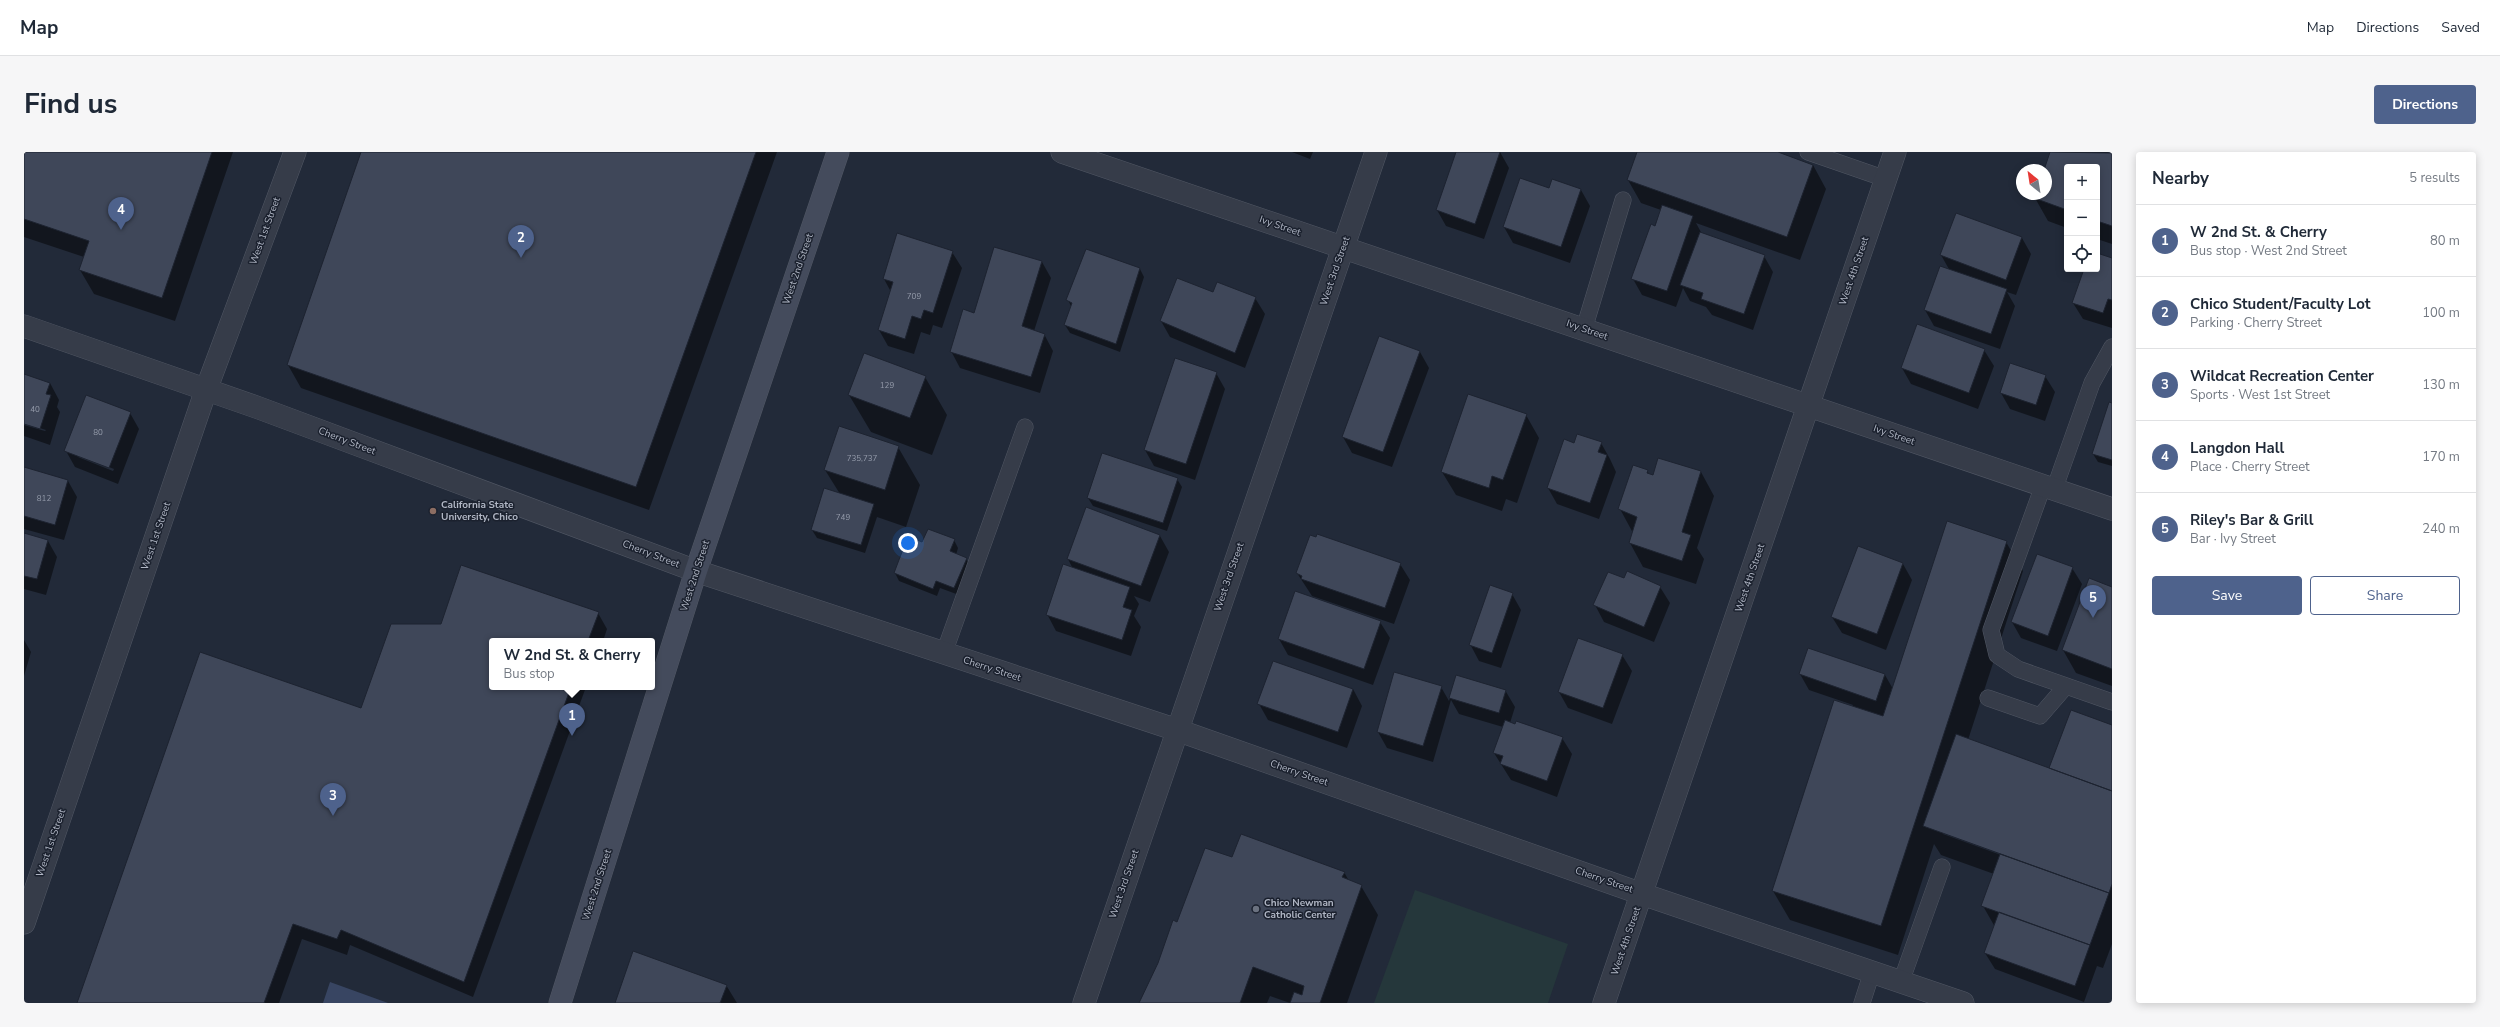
<!DOCTYPE html>
<meta charset="utf-8">
<style>
:root{--surface:#fff;--page:#f6f6f7;--text:#1f2937;--muted:#747a83;--line:#e0e1e3;--accent:#4e628c}
body{margin:0;font-family:"Nunito Sans",sans-serif;background:var(--page);color:var(--text)}
.controls{position:absolute;right:12px;top:12px;display:grid;overflow:hidden;border-radius:4px;box-shadow:0 2px 10px #0003}
.controls button{width:36px;height:36px;display:grid;place-items:center;padding:0;border:0;border-bottom:1px solid var(--line);background:var(--surface);color:var(--text);font:20px sans-serif}
.compass{position:absolute;left:1992px;top:12px;width:36px;height:36px;border-radius:50%;background:var(--surface);box-shadow:0 2px 10px #0003;rotate:330deg}
.you{position:absolute;left:884px;top:391px;width:14px;height:14px;margin:-10px;border:3px solid #fff;border-radius:50%;background:#1a73e8;box-shadow:0 0 0 6px #1a73e833}
.badge{display:grid;place-items:center;width:26px;height:26px;border-radius:50%;background:var(--accent);color:#fff;font-size:13px;font-weight:700}
.pin{position:absolute;translate:-50% -33px;filter:drop-shadow(0 1px 2px #0008)}
.pin::after{content:'';position:absolute;top:21px;width:14px;height:12px;background:inherit;clip-path:polygon(0 0,100% 0,50% 100%)}
.popup{position:absolute;left:465px;top:486px;width:166px;height:52px;box-sizing:border-box;display:grid;place-content:center;border-radius:4px;background:var(--surface);filter:drop-shadow(0 1px 3px #0005);font-size:13px;white-space:nowrap;color:var(--muted)}
.popup b{font-size:15px;color:var(--text)}
.popup::after{content:'';position:absolute;left:50%;top:100%;margin-left:-8px;border:8px solid transparent;border-top-color:var(--surface)}
.list{margin:0;padding:0;list-style:none}
h2{display:flex;justify-content:space-between;align-items:center;height:52px;margin:0;padding:0 16px;font-size:17px}
h2 small{font-size:13px;font-weight:400;color:var(--muted)}
.list li{display:grid;grid-template-columns:26px 1fr auto;gap:12px;align-items:center;box-sizing:border-box;height:72px;padding:0 16px;border-top:1px solid var(--line)}
.list b{display:block;font-size:15px;white-space:nowrap}
.list p{margin:0;font-size:13px;white-space:nowrap;color:var(--muted)}
.list em{font-size:13px;font-style:normal;color:var(--muted)}
.actions{display:flex;gap:8px;padding:12px 16px}
.actions a{flex:1;padding:9px 0;border:1px solid var(--accent);border-radius:4px;text-align:center;font-size:14px;color:var(--accent)}
.actions .main{background:var(--accent);color:#fff}
.icon{flex:none;width:22px;height:22px;fill:none;stroke:currentColor;stroke-width:2;stroke-linecap:round;stroke-linejoin:round}
.map{position:relative;flex:none;width:2088px;height:851px;overflow:hidden;border-radius:4px}
header{display:flex;align-items:center;gap:24px;box-sizing:border-box;height:56px;padding:0 20px;background:var(--surface);border-bottom:1px solid var(--line)}
header strong{font-size:19px}
nav{display:flex;gap:22px;margin-inline-start:auto;font-size:14px}
.intro{display:flex;align-items:center;justify-content:space-between;box-sizing:border-box;height:96px;padding:0 24px}
h1{margin:0;font-size:28px}
.button{padding:10px 18px;border-radius:4px;background:var(--accent);color:#fff;font-size:14px;font-weight:700}
main{display:flex;gap:24px;padding:0 24px}
aside{flex:1;background:var(--surface);border-radius:4px;box-shadow:0 2px 10px #0003}
.map>svg:first-child{display:block}
.green{fill:#25373b}
.water{fill:#384562}
.shadow{fill:#0007;fill-rule:evenodd}
.building{fill:#3f4759;stroke:#1d2330}
.lines{fill:none;stroke-linecap:round;stroke-linejoin:round}
.lane-casing{stroke:#515764;stroke-width:17}
.street-casing{stroke:#515764;stroke-width:23}
.secondary-casing{stroke:#515764;stroke-width:23}
.lane{stroke:#363c49;stroke-width:16}
.street{stroke:#363c49;stroke-width:22}
.secondary{stroke:#444b5c;stroke-width:22}
.education-dot{fill:#8d6e63;stroke:#1b212e;stroke-width:1.5}
.worship-dot{fill:#6b7280;stroke:#1b212e;stroke-width:1.5}
.labels{text-anchor:middle;dominant-baseline:central;stroke-width:3;stroke-linejoin:round;paint-order:stroke}
.number-label{font-size:8px;fill:#949baa}
.street-label{font-size:10px;fill:#b1b7c5;stroke:#1b212e}
.poi-label{font-size:10px;font-weight:bold;fill:#b1b7c5;stroke:#1b212e;text-anchor:start}
</style>
<header>
<strong>Map</strong>
<nav><a>Map</a><a>Directions</a><a>Saved</a></nav>
</header>
<div class="intro"><h1>Find us</h1><a class="button">Directions</a></div>
<main>
<div class="map">
<svg width="2088" height="851" viewBox="0 0 2088 851">
<rect width="100%" height="100%" fill="#222a39"/>
<!-- green -->
<path class="green" d="M1391,738L1544,792L1524,851H1350Z"/>
<!-- water -->
<path class="water" d="M306,830L364,851H299Z"/>
<!-- shadow -->
<path class="shadow" d="M0,0H209L151,169L70,142L56,118L60,105L0,85Z
M338,0H753L625,358L277,236L264,213Z
M1268,0H1289L1286,7Z
M1433,0H1476L1485,16L1460,87L1422,74L1413,58Z
M1614,0H1751L1789,13L1802,37L1776,108L1672,71L1678,82L1740,104L1749,120L1729,178L1688,163L1682,155L1666,149L1659,136L1652,155L1618,143L1609,127L1637,58L1617,51L1604,28Z
M2027,0H2082L2088,2V92L2073,87V15H2043V76L2024,69L2011,46L2012,42H2022L2021,18Z
M1557,38L1566,54L1546,111L1489,91L1480,75Z
M1998,86L2007,102L1992,143L1983,140L1991,154L1976,197L1910,174L1901,158L1926,119L1917,103Z
M971,96L1018,110L1027,126L1010,179L1020,182L1029,199L1016,241L936,216L927,199L950,162Z
M1063,98L1116,117L1120,125L1096,200L1046,181L1041,173L1048,156L1044,148Z
M928,100L938,116L918,176L909,173L906,183L897,180L890,202L864,194L855,178L867,140L860,127Z
M2073,102L2088,107V176L2059,167L2049,151L2061,117H2073Z
M1231,146L1241,162L1221,216L1146,185L1137,169Z
M1960,198L1970,214L1954,257L1887,232L1878,216Z
M1396,200L1405,216L1368,315L1328,301L1319,285Z
M1192,221L1201,237L1171,328L1130,314L1121,298Z
M0,223L26,231L35,248L33,255L36,260L26,293L0,284V273L21,279L22,278L0,271Z
M2021,224L2031,240L2021,269L1986,257L1977,241Z
M901,225L923,263L908,303L847,280L825,243Z
M2088,252V314L2074,310L2069,302Z
M106,261L115,277L94,332L51,315L42,299ZM54,303L90,317L89,319L54,305Z
M1502,263L1515,286L1493,351L1482,347L1478,359L1432,343L1418,320Z
M1540,288L1550,292L1577,291L1586,307L1592,320L1575,367L1533,352L1524,336Z
M874,295L896,333L882,375L853,365L841,401L793,386L788,378L816,342L801,318Z
M0,316L44,329L53,345L40,388L0,377Z
M1623,319L1626,323L1677,320L1690,344L1673,396L1680,407L1672,432L1619,415L1606,391L1609,381L1596,357Z
M1153,327L1158,335L1143,379L1069,354L1064,346Z
M1062,357L1136,384L1145,400L1126,450L1110,444L1115,452L1110,464L1117,475L1107,504L1032,479L1023,462L1049,417L1044,407Z
M0,382L24,389L33,405L22,443L0,437Z
M930,388L934,396L932,403L942,407L947,415L935,443L916,436L913,444L875,429L871,421L899,391Z
M1982,390L1999,419L1944,588L2026,617L2088,574V792L2079,816L2073,814L2060,850L1971,817L1961,801L1971,775L1959,754L1970,722L1917,703L1910,692L1874,803L1766,768L1749,739L1829,553L1785,538L1776,522L1784,497L1861,523L1869,537ZM1919,680L1977,701V703L1919,682Z
M1376,412L1386,428L1370,472L1288,444L1273,421Z
M1879,412L1888,428L1862,498L1818,481L1808,465Z
M2048,416L2058,432L2033,499L1997,486L1988,470Z
M1601,428L1636,435L1646,451L1630,490L1580,470L1571,453Z
M2088,436V534L2052,521L2039,498Z
M1488,442L1497,458L1477,516L1455,509L1446,492Z
M574,461L583,477L579,489H468V535H562L449,845L326,793L323,803L278,787L255,851H54L417,473Z
M1356,470L1366,486L1349,533L1264,503L1255,487Z
M0,488L7,500L0,524Z
M1598,503L1608,519L1588,572L1544,556L1535,540Z
M1433,524L1481,538L1491,555L1486,571L1538,586L1548,602L1533,645L1487,628L1470,601L1479,575L1435,562L1427,548L1409,610L1363,596L1354,580L1417,535L1425,549Z
M1329,537L1338,554L1323,596L1244,568L1235,552Z
M1209,706L1320,720L1325,729L1337,734L1354,763L1323,851H1266L1246,844L1243,851H1116L1153,771Z
M702,833L713,851H592Z"/>
<!-- building -->
<path class="building" d="M0,0H188L138,146L55,118L65,89L0,67Z
M337,0H732L612,335L263,213Z
M1432,0H1476L1451,72L1412,58Z
M1613,0H1754L1789,13L1763,85L1603,28Z
M2026,0L2088,1V74L2073,69V15H2043V58L2010,46L2011,42H2022V18H2020Z
M1496,26L1525,36L1528,27L1557,37L1537,95L1479,75Z
M1638,53L1669,64L1643,139L1607,127L1627,72L1631,74Z
M1932,61L1998,85L1982,128L1916,103Z
M1676,80L1741,103L1720,162L1677,147L1679,141L1656,133Z
M873,81L929,99L909,161L900,158L897,167L888,164L881,187L854,178L869,130L859,127Z
M970,95L1018,109L998,174L1021,182L1007,225L926,200L939,157L950,161Z
M1062,97L1116,116L1092,192L1040,173L1048,151L1042,148Z
M2073,101L2088,106V148L2084,147L2079,161L2048,151L2060,117H2073Z
M1916,114L1983,137L1967,182L1900,158Z
M1153,126L1189,140L1193,130L1232,145L1211,201L1136,169Z
M1893,172L1961,197L1945,241L1877,216Z
M1355,184L1396,199L1359,300L1318,285Z
M840,201L902,224L886,266L824,243Z
M1151,206L1193,220L1162,312L1120,298Z
M1986,211L2022,223L2012,253L1976,241Z
M0,222L26,231L22,242L27,243L16,277L0,272Z
M1444,242L1503,262L1479,328L1468,324L1465,336L1417,320Z
M62,243L107,260L85,316L40,299Z
M2085,250L2088,251V308L2068,302Z
M815,274L875,294L861,338L800,318Z
M1553,282L1578,290L1574,300L1583,303L1566,351L1523,336L1540,287L1550,291Z
M1078,301L1154,326L1139,371L1063,346Z
M1634,306L1677,319L1658,380L1667,383L1658,409L1605,391L1613,365L1594,357L1609,313L1624,318L1623,321L1629,323Z
M0,315L44,328L31,373L0,364Z
M800,336L850,352L837,393L787,378Z
M1062,355L1136,383L1117,434L1043,407Z
M1923,369L1983,389L1857,774L1748,739L1810,548L1859,564Z
M904,377L931,387L926,399L943,406L930,436L912,429L909,437L870,421L884,384L898,390Z
M0,381L24,388L13,427L0,424Z
M1293,382L1377,411L1361,456L1277,427L1278,424L1272,421L1286,383L1292,385Z
M1834,394L1879,411L1853,482L1807,465Z
M2013,402L2049,415L2024,484L1987,470Z
M1039,412L1106,435L1099,455L1108,458L1098,488L1022,463Z
M437,413L575,460L564,489H468V535H547L440,830L317,778L313,787L269,772L240,851H53L176,500L337,556L367,472H417Z
M1603,419L1637,434L1620,475L1569,453L1584,420L1600,426Z
M2065,426L2088,435V517L2038,498Z
M1466,433L1489,441L1468,501L1445,493Z
M1271,439L1357,469L1340,517L1254,487Z
M1554,486L1599,502L1579,556L1534,540Z
M1784,496L1861,522L1852,549L1775,522Z
M1249,509L1329,537L1314,580L1233,552Z
M1370,520L1418,534L1399,594L1353,580Z
M1432,523L1482,538L1475,561L1425,546Z
M2047,558L2088,573V639L2025,616Z
M1481,568L1491,572L1492,569L1539,585L1523,629L1476,612L1479,604L1469,601Z
M1932,582L2088,639V732L2085,741L1899,674Z
M1217,682L1321,720L1318,725L1338,733L1296,851H1266L1270,840L1278,843L1280,834L1229,815L1216,851H1115L1134,811L1149,768L1153,770L1181,696L1208,705Z
M1976,702L2085,741L2066,793L1957,754Z
M1975,760L2066,793L2051,834L1960,801Z
M609,799L703,833L696,851H591Z"/>
<g class="lines">
<!-- lane casing -->
<g class="lane-casing">
<path id="lane" d="M1784,0L1862,27
M1560,177L1599,48
M2019,334L1967,478L1973,503L1994,517L2088,550
M2030,338L2068,231L2088,195
M920,501L1001,275
M1964,546L2016,564L2042,534
M1877,830L1918,715
M1838,851L1848,820"/>
</g>
<!-- street casing -->
<g class="street-casing">
<path id="street" d="M1038,0L2088,357
M0,174L235,256L672,419L1153,578L1618,742L1939,851
M0,771L182,238L271,0
M1060,851L1352,0
M1580,851L1871,0"/>
</g>
<!-- secondary casing -->
<g class="secondary-casing">
<path id="secondary" d="M536,851L672,419L814,0"/>
</g>
<!-- lane -->
<use href="#lane" class="lane"/>
<!-- street -->
<use href="#street" class="street"/>
<!-- secondary -->
<use href="#secondary" class="secondary"/>
</g>
<!-- markers -->
<circle class="education-dot" cx="409" cy="359" r="4"/>
<circle class="worship-dot" cx="1232" cy="757" r="4"/>
<g class="labels">
<!-- number labels -->
<g class="number-label">
<text x="890" y="144">709</text>
<text x="863" y="233">129</text>
<text x="11" y="257">40</text>
<text x="74" y="280">80</text>
<text x="838" y="306">735,737</text>
<text x="20" y="346">812</text>
<text x="819" y="365">749</text>
</g>
<!-- street labels -->
<g class="street-label">
<text transform="translate(1256 74) rotate(19)">Ivy Street</text>
<text transform="translate(241 79) rotate(-70)">West 1st Street</text>
<text transform="translate(774 117) rotate(-71)">West 2nd Street</text>
<text transform="translate(1311 119) rotate(-71)">West 3rd Street</text>
<text transform="translate(1830 119) rotate(-71)">West 4th Street</text>
<text transform="translate(1563 178) rotate(19)">Ivy Street</text>
<text transform="translate(1870 283) rotate(19)">Ivy Street</text>
<text transform="translate(323 289) rotate(21)">Cherry Street</text>
<text transform="translate(132 384) rotate(-71)">West 1st Street</text>
<text transform="translate(627 402) rotate(21)">Cherry Street</text>
<text transform="translate(671 424) rotate(-72)">West 2nd Street</text>
<text transform="translate(1205 425) rotate(-71)">West 3rd Street</text>
<text transform="translate(1726 426) rotate(-71)">West 4th Street</text>
<text transform="translate(968 517) rotate(18)">Cherry Street</text>
<text transform="translate(1275 621) rotate(19)">Cherry Street</text>
<text transform="translate(27 691) rotate(-71)">West 1st Street</text>
<text transform="translate(1580 728) rotate(19)">Cherry Street</text>
<text transform="translate(1100 732) rotate(-71)">West 3rd Street</text>
<text transform="translate(573 733) rotate(-72)">West 2nd Street</text>
<text transform="translate(1602 789) rotate(-71)">West 4th Street</text>
</g>
<!-- poi labels -->
<g class="poi-label">
<text x="417" y="353">California State<tspan x="417" dy="12">University, Chico</tspan></text>
<text x="1240" y="751">Chico Newman<tspan x="1240" dy="12">Catholic Center</tspan></text>
</g>
</g>
</svg>
<div class="controls">
<button>+</button>
<button>−</button>
<button><svg class="icon" aria-label="locate" viewBox="0 0 24 24"><circle cx="12" cy="12" r="6"/><path d="M12 2v4M12 18v4M2 12h4M18 12h4"/></svg></button>
</div>
<svg class="compass" viewBox="-18 -18 36 36"><path d="M0-13l5 13h-10z" fill="#e53935"/><path d="M0 13l5-13h-10z" fill="#747a83"/></svg>
<div class="you"></div>
<div class="pin badge" style="left:548px;top:584px">1</div>
<div class="popup"><b>W 2nd St. &amp; Cherry</b>Bus stop</div>
<div class="pin badge" style="left:497px;top:106px">2</div>
<div class="pin badge" style="left:309px;top:664px">3</div>
<div class="pin badge" style="left:97px;top:78px">4</div>
<div class="pin badge" style="left:2069px;top:466px">5</div>
</div>
<aside>
<h2>Nearby<small>5 results</small></h2>
<ul class="list">
<li><span class="badge">1</span><div><b>W 2nd St. &amp; Cherry</b><p>Bus stop · West 2nd Street</p></div><em>80 m</em></li>
<li><span class="badge">2</span><div><b>Chico Student/Faculty Lot</b><p>Parking · Cherry Street</p></div><em>100 m</em></li>
<li><span class="badge">3</span><div><b>Wildcat Recreation Center</b><p>Sports · West 1st Street</p></div><em>130 m</em></li>
<li><span class="badge">4</span><div><b>Langdon Hall</b><p>Place · Cherry Street</p></div><em>170 m</em></li>
<li><span class="badge">5</span><div><b>Riley's Bar &amp; Grill</b><p>Bar · Ivy Street</p></div><em>240 m</em></li>
</ul>
<div class="actions"><a class="main">Save</a><a>Share</a></div>
</aside>
</main>
